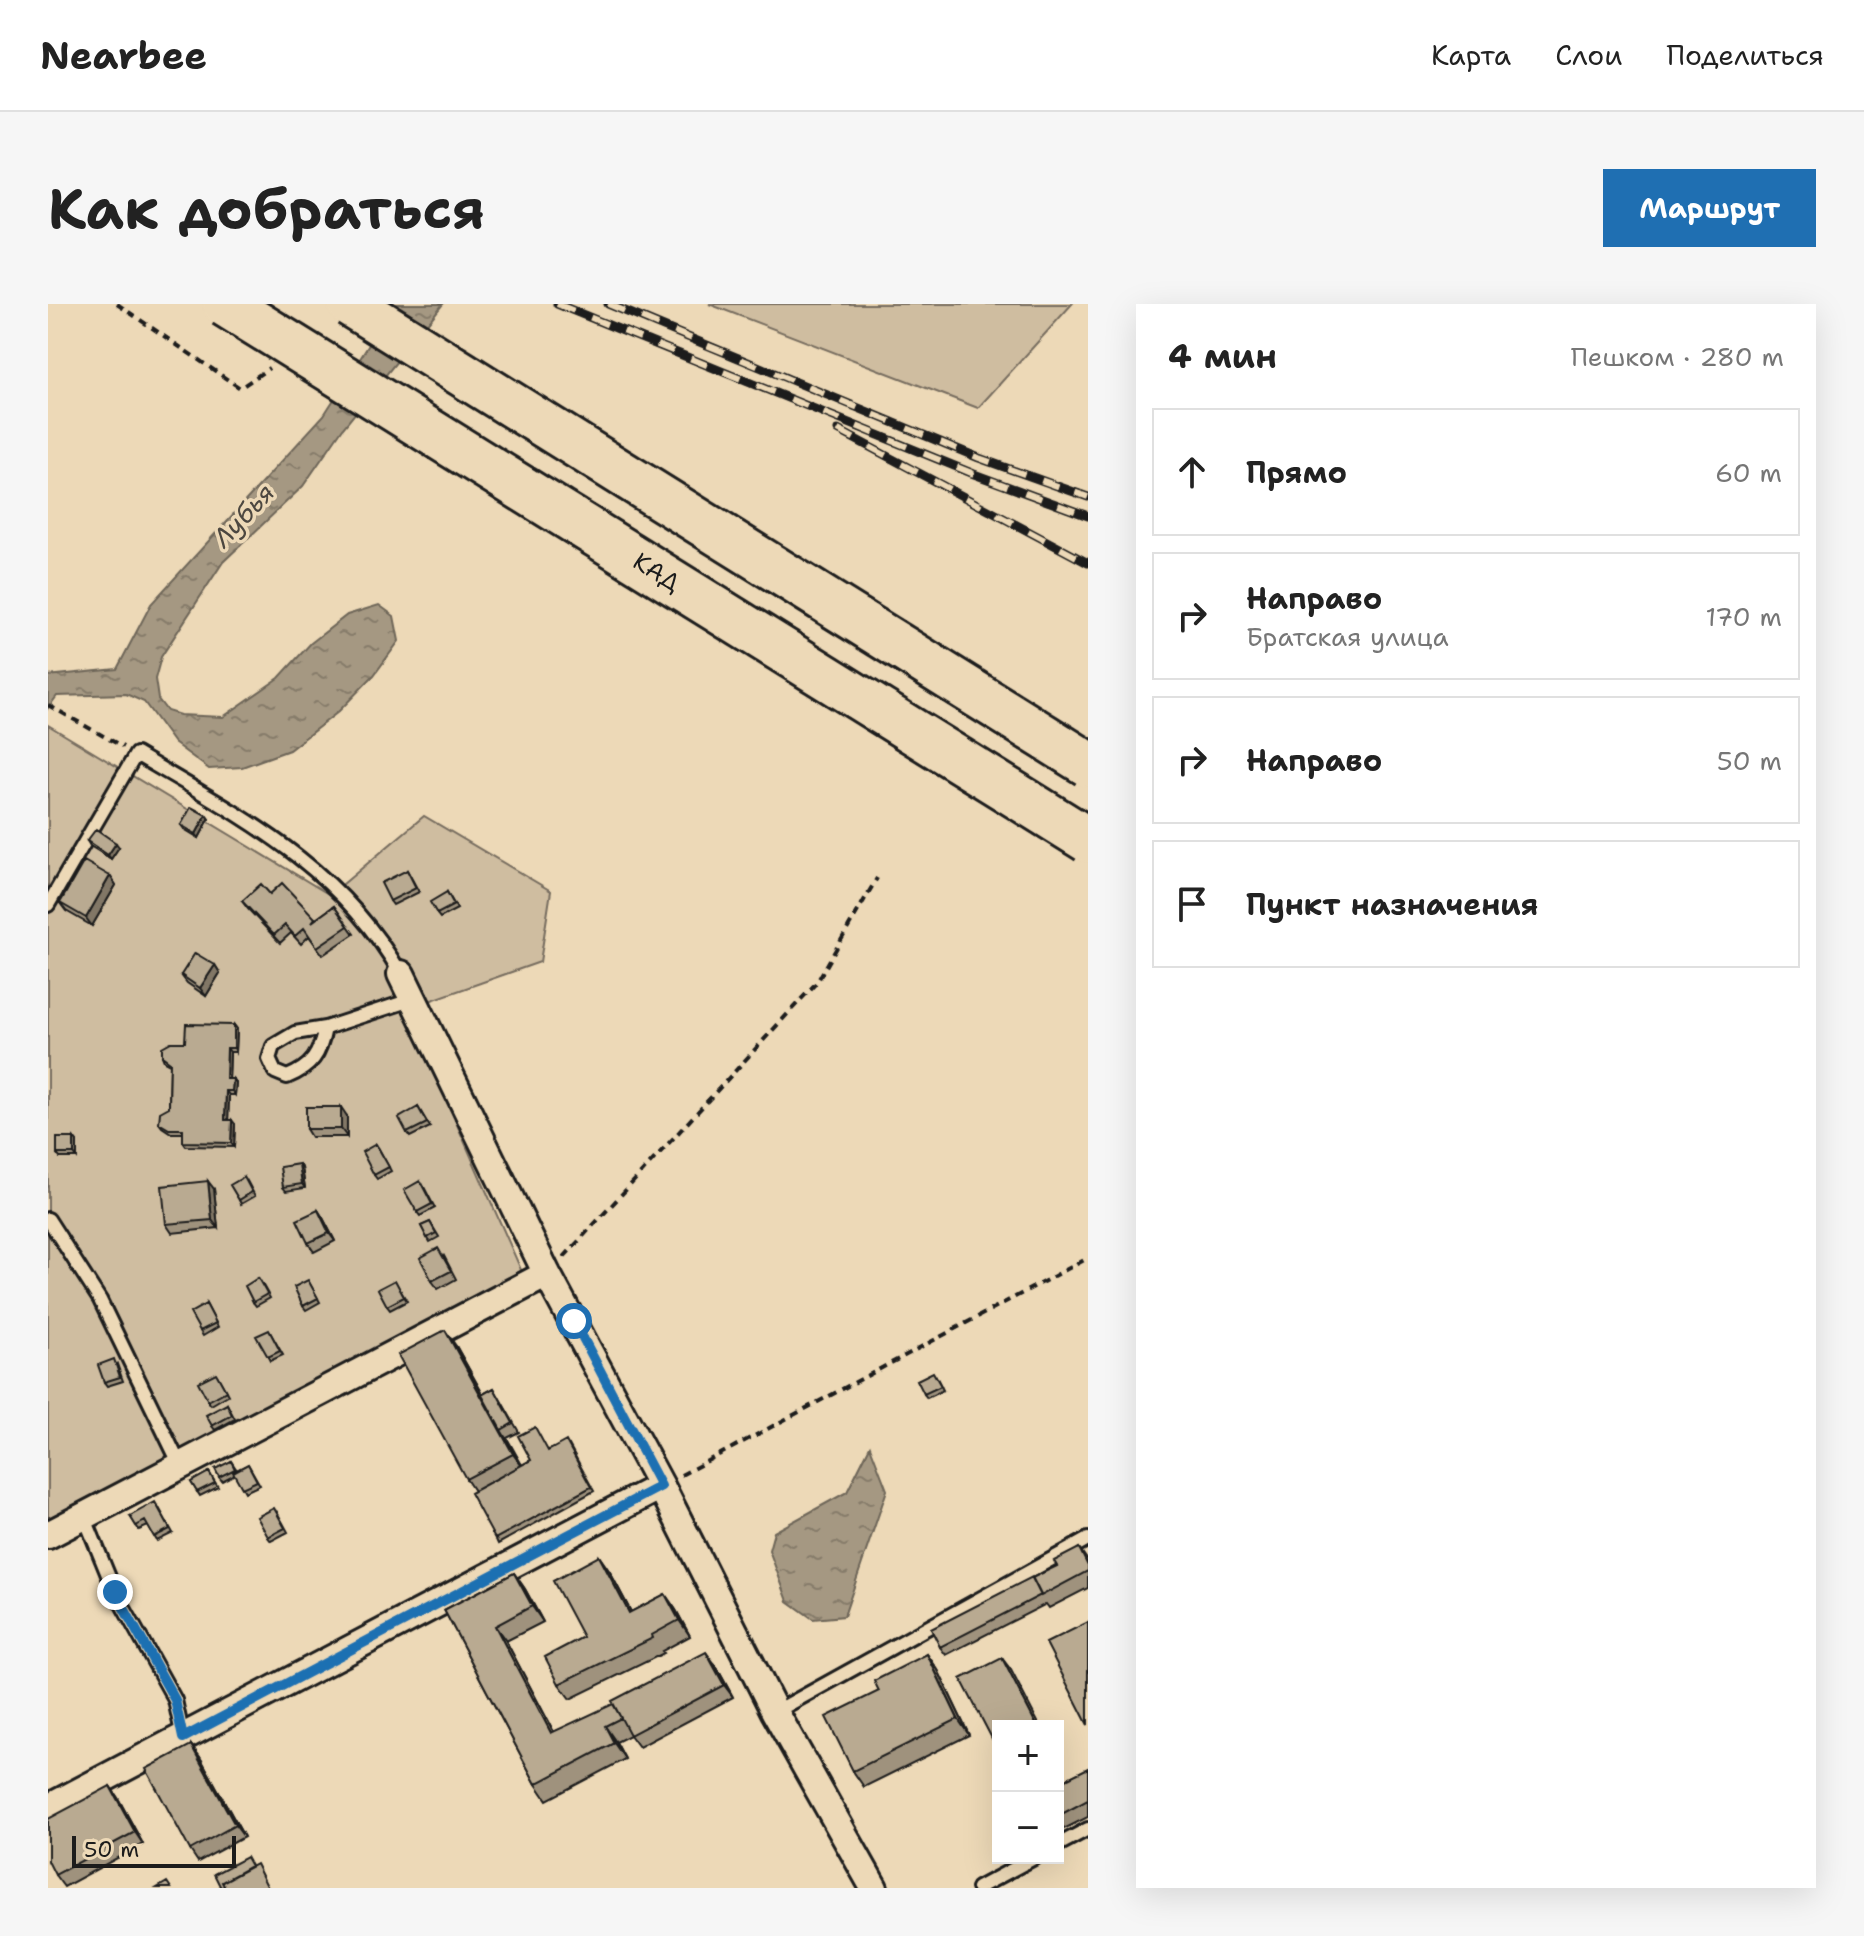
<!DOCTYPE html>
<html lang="ru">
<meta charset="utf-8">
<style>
:root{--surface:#fff;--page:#f6f6f6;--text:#222;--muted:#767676;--line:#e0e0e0;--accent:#1f6fb2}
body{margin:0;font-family:"Shantell Sans",sans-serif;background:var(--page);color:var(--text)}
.controls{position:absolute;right:24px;bottom:24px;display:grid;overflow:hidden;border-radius:0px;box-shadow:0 8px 32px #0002}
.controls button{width:72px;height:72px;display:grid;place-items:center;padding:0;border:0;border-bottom:2px solid var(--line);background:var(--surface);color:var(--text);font:40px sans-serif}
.scale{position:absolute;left:24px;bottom:20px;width:164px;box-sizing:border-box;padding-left:8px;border:4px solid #1c1c1c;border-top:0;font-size:22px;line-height:28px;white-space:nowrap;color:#1c1c1c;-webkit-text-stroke:6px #edd9b7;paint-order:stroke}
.stop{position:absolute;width:24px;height:24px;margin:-18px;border:6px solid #1f6fb2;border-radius:50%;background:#fff}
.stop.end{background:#1f6fb2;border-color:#fff;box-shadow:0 2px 8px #0008}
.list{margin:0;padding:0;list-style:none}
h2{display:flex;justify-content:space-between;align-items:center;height:104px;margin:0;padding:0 32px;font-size:34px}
h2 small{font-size:26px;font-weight:400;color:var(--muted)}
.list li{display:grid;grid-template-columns:52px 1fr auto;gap:24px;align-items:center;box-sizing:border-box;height:128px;margin:0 16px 16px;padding:0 16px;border:2px solid var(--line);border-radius:0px}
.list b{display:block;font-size:30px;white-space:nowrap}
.list p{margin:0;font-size:26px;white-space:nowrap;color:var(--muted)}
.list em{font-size:26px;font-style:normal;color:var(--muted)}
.icon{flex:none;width:44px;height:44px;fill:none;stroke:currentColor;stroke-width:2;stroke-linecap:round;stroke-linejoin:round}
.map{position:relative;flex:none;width:1040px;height:1584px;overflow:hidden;border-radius:0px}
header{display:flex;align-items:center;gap:48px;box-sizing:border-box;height:112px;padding:0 40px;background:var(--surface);border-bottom:2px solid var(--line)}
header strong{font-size:38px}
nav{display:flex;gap:44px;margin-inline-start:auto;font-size:28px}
.intro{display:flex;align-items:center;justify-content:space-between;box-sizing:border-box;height:192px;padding:0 48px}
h1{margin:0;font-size:56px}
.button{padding:20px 36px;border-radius:0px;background:var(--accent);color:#fff;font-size:28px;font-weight:700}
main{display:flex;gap:48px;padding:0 48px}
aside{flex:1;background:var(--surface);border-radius:0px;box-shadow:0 8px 32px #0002}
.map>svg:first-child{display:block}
.green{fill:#cfbda0;stroke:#766c5e;stroke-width:2}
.water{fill:url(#water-ripples);stroke:#6e6659;stroke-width:2}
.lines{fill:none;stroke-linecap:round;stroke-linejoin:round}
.service-casing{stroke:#1c1c1c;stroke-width:18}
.minor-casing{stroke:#1c1c1c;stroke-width:32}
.path{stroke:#1c1c1c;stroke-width:4;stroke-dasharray:8 6;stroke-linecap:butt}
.service{stroke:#edd9b7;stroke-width:12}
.minor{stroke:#edd9b7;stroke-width:26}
.rail-casing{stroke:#1c1c1c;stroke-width:9}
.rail{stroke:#edd9b7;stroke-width:6;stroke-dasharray:18;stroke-linecap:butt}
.motorway-bridge-casing{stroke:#1c1c1c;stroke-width:50;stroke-linecap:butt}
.motorway-bridge{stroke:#edd9b7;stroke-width:44}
.wall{fill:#9f927d;stroke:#1c1c1c;stroke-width:2}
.shaded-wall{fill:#827766;stroke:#1c1c1c;stroke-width:2}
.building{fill:#b9aa91;stroke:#1c1c1c;stroke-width:2}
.route{stroke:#1f6fb2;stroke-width:10}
.labels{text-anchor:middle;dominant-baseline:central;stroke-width:7;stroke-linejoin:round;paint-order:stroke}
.street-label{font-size:24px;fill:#1c1c1c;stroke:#edd9b7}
.water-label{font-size:26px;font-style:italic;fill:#4c4740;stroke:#edd9b7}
</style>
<header>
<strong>Nearbee</strong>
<nav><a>Карта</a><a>Слои</a><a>Поделиться</a></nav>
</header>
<div class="intro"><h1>Как добраться</h1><a class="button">Маршрут</a></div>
<main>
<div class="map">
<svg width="1040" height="1584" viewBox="0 0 1040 1584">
<defs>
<pattern id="water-ripples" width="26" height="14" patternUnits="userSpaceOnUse" patternTransform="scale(2)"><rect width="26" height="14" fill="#a59882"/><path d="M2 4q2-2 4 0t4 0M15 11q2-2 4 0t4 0" fill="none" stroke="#867b6a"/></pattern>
</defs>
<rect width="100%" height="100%" fill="#edd9b7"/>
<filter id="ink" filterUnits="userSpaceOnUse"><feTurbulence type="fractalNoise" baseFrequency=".0125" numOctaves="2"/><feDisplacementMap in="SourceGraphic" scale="16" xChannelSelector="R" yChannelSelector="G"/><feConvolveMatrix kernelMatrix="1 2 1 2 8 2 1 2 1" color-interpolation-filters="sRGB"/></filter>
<g filter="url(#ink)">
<!-- green -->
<path class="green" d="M661,0H1024L930,104Z
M0,421L282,591L376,512L503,587L492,658L358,705L474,968L0,1218Z"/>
<!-- water -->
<path class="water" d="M347,0H395L295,124L255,182L175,258L113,353L107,375L110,395L119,407L132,411L175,413L231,374L263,339L299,311L331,301L346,312L351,337L326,371L290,408L241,446L194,463L161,465L126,439L96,398L78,390L9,392L0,404V372L69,365L103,300L276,111Z
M822,1142L839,1186L796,1312L765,1315L740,1297L721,1246L726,1228L799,1188Z"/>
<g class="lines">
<!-- service casing -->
<g class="service-casing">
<path id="service" d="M0,601L88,450C192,512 290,560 353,670
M277,724L247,729L225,742L221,755L227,768L239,773C264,763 272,750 277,724L366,695
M0,915L52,996L132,1161
M36,1212L67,1288L127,1396L135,1434
M727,1408L1040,1235
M1010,1541L1040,1525
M930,1584L986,1554"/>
</g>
<!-- minor casing -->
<g class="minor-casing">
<path id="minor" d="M353,670L499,970L613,1182L727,1408L826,1584
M0,1231L499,970
M0,1504L613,1182"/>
</g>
<!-- path -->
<path class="path" d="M69,0L192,84L221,64
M0,401L75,443
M516,953L769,678L829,574
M633,1171L1040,954"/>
<!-- service -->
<use href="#service" class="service"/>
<!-- minor -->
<use href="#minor" class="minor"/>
<!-- rail casing -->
<g class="rail-casing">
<path id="rail" d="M509,0L926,170L1040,212
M560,0L931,154L1040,193
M790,126L1040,259"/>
</g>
<!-- rail -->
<use href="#rail" class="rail"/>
<!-- motorway-bridge casing -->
<g class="motorway-bridge-casing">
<g id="motorway-bridge">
<path id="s1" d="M177,0L1040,536"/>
<path d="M302,0L1040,460"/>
</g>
</g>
<!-- motorway-bridge -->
<use href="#motorway-bridge" class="motorway-bridge"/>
</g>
<!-- wall -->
<path class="wall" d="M158,511L161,515L151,534L136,525L133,521Z
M39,537L71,543L63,555L42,542Z
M359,566L371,588L345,601L342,597Z
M62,572L68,581L44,622L18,607L12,599Z
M399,588L409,605L392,614L389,610Z
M222,590L268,615L286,602L306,630L275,651L261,632L253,640L243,629L232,639L200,605L194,597Z
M167,661L172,669L158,692L139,679L133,671Z
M186,721L189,725L188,748H182L181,775L188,779L187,791H181L180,816L187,820L186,843L138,842L135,838V829H123L114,823L111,819L121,803L122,760L116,757L114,752L137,738Z
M370,803L382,823L362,833L359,829Z
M299,812V833H263L258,825Z
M26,834L29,838V854H12L9,850Z
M331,845L343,867L329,875L326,871Z
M254,864L257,884L238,887L235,883Z
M199,877L207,892L193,900L191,896Z
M375,881L387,904L372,912L369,908Z
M166,885L170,924L124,929L118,920Z
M270,906L275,914L287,937L266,948L260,939Z
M382,918L391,933L382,938L373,922Z
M396,952L408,975L390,985L384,977Z
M213,978L222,994L208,1002L205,998Z
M262,980L272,998L258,1006L255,1002Z
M349,981L359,997L342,1006L339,1002Z
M158,1000L170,1023L155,1032L152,1027Z
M223,1030L235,1051L222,1057L220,1053Z
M408,1042L435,1090L446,1084L471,1128L459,1134L474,1161L500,1146L521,1141L546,1187L450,1240L426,1187L418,1175Z
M69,1060L75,1077L59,1082L56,1078Z
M888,1072L895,1086L879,1094L876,1090Z
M170,1073L180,1091L163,1101L160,1097Z
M179,1100L187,1115L167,1126L164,1122Z
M183,1157L189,1166L200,1160L212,1181L197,1188L187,1170L174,1177L171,1173Z
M161,1168L170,1183L152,1192L143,1178Z
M110,1202L125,1229L109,1237L100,1222L91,1226L82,1212Z
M229,1208L240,1228L223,1237L220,1233Z
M1031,1244L1040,1257V1284L1001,1304L998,1300L898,1351L892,1343L984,1274L1009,1262Z
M551,1252L562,1268L583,1308L617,1290L628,1306L642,1332L614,1347L616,1349L522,1395L511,1380L535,1333Z
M466,1269L477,1285L495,1318L458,1337L506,1428L667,1360L685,1393L591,1443L582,1431L568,1438L577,1455L499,1496L488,1480L396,1306Z
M879,1350L890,1366L921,1431L816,1483L805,1467L831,1387Z
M143,1441L152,1453L196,1533L150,1558L142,1546Z
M1040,1464V1513L1010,1528V1479Z
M62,1482L70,1494L95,1540L16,1583L7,1571Z"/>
<!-- shaded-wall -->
<path class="shaded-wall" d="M158,511L161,515L151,534L148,530Z
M68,539L71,543L63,555L60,551Z
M62,572L68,581L44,622L38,614Z
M167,661L172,669L158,692L152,684Z
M186,721L189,725L188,748L186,744Z
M179,744L182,748L181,779L178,775Z
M185,775L188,779L187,791L184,787Z
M178,787L181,791L180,820L177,816Z
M293,803L299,812V833L293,825Z
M184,816L187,820L186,843L183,839Z
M26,834L29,838V854L26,850Z
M251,860L254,864L257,884L254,880Z
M160,877L166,885L170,924L164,916Z
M270,906L275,914L287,937L281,929Z
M397,1026L408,1042L454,1125L453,1126L476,1165L465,1150Z
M551,1252L562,1268L592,1325L581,1309Z
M466,1269L477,1285L495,1318L484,1302Z
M617,1290L628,1306L642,1332L631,1316Z
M447,1322L458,1337L514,1444L503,1429Z
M658,1348L667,1360L685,1393L676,1381Z
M879,1350L890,1366L921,1431L910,1415Z
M954,1354L963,1366L992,1422H989Z
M557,1422L568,1438L577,1455L566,1439Z
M143,1441L152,1453L196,1533L187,1521Z
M62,1482L70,1494L95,1540L87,1528Z"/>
<!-- building -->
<path class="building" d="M143,503L158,511L148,530L133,521Z
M48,525L68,539L60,551L39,537Z
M36,557L62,572L38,614L12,599Z
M359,566L368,584L342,597L333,579Z
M234,579L267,614L264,618L286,602L300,622L269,643L256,624L247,632L237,621L226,631L194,597L213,580L222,590Z
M399,588L406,601L389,610L382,598Z
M147,649L167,661L152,684L133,671Z
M138,720L186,721V744H179L178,775H185L184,787H178L177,812V816H184L183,839L135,838V825H121L111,819L112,808L121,803L122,758L114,752V743L123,738H137Z
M258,803H293V825H258Z
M370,803L379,819L359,829L351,814Z
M9,834H26V850H9Z
M328,840L341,863L326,871L314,848Z
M251,860L254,880L235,883L232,863Z
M196,873L204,888L191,896L182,881Z
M160,877L164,916L118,920L114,882Z
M372,877L384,900L369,908L356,886Z
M270,906L281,929L260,939L249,916Z
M382,918L388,929L379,934L373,922Z
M390,944L403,967L384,977L372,954Z
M210,974L219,990L205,998L197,982Z
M260,976L270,994L255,1002L246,983Z
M347,976L356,993L339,1002L330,985Z
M158,1000L168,1019L152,1027L142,1009Z
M221,1026L232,1047L220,1053L208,1032Z
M397,1026L465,1150L418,1175L350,1051Z
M66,1055L72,1073L56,1078L50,1061Z
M885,1068L893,1082L876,1090L869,1076Z
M168,1069L178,1087L160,1097L150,1078Z
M446,1084L465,1119L453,1126L434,1091Z
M179,1100L184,1111L164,1122L158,1111Z
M487,1123L500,1147L518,1137L543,1183L447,1235L422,1189L483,1156L470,1132Z
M183,1157L187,1165L171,1173L167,1165Z
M200,1160L209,1177L194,1184L185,1168Z
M161,1168L167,1179L149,1188L143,1178Z
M107,1198L122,1225L106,1233L97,1217L88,1222L82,1212Z
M226,1204L237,1224L220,1233L209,1213Z
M1031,1244L1040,1262V1267L993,1292L984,1274L1009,1262L1006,1257Z
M551,1252L581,1309L617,1290L631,1316L604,1331L605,1334L511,1380L497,1353L535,1333L505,1277Z
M466,1269L484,1302L447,1322L503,1429L565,1400L573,1414L557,1422L566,1439L488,1480L396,1306Z
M984,1273L993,1291L892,1343L883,1325Z
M1040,1318V1421L998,1339Z
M658,1348L676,1381L582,1431L564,1397Z
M879,1350L910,1415L805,1467L778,1413L831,1387L826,1377Z
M954,1354L989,1422H950V1446L913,1375Z
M143,1441L187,1521L142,1546L98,1465Z
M1040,1464V1496L1010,1512V1479Z
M62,1482L87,1528L7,1571L0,1557V1515Z
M198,1553L203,1562L174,1578L176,1582L173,1584L166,1570Z
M208,1560L220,1584H177L174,1578Z
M119,1578L123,1584H109Z"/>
</g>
<g class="lines" filter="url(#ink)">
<!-- route -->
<path class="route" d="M67,1288L127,1396L135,1434L613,1182L526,1017"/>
</g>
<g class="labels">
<!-- street labels -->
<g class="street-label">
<text stroke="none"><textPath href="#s1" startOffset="508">КАД</textPath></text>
</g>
<!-- water labels -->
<g class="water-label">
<text transform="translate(195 211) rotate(-47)">Лубья</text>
</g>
</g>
</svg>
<div class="controls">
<button>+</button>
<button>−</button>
</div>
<div class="scale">50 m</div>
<div class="stop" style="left:526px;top:1017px"></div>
<div class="stop end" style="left:67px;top:1288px"></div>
</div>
<aside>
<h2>4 мин<small>Пешком · 280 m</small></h2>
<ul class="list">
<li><svg class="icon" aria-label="ahead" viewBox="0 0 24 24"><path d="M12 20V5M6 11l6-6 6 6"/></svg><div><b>Прямо</b></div><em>60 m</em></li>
<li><svg class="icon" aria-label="right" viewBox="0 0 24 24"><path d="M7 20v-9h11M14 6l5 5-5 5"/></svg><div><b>Направо</b><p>Братская улица</p></div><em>170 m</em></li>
<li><svg class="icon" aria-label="right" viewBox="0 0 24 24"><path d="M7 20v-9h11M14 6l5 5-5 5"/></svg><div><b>Направо</b></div><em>50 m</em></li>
<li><svg class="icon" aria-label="arrive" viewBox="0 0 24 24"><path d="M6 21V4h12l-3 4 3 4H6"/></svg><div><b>Пункт назначения</b></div></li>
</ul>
</aside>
</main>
